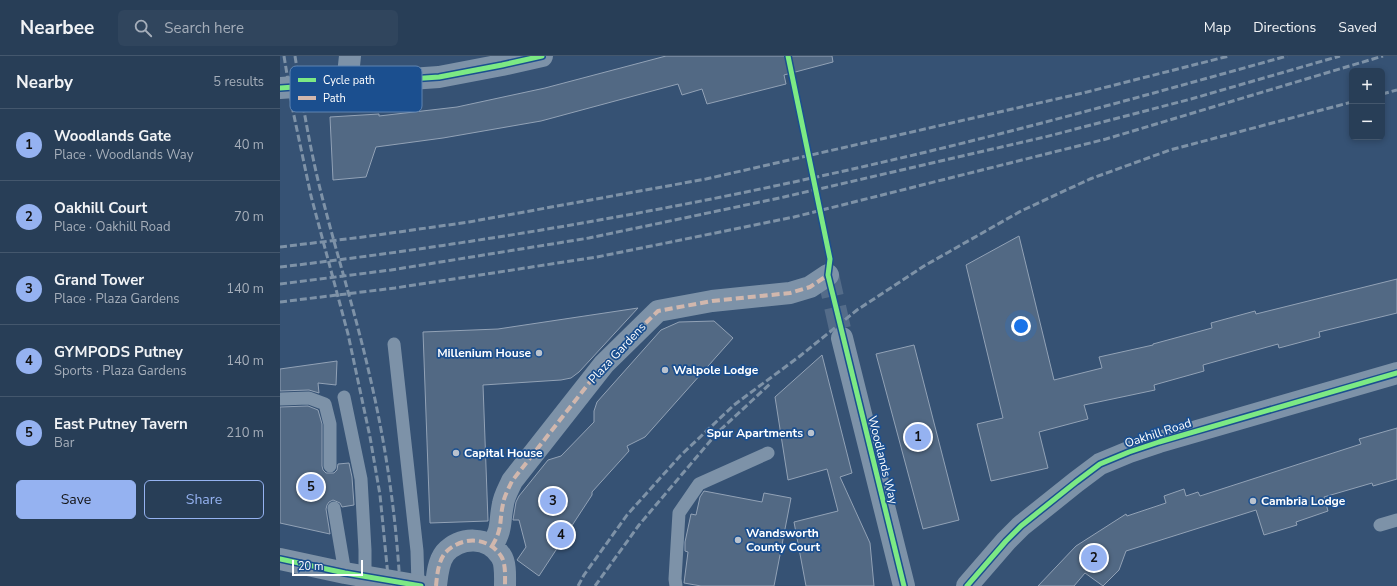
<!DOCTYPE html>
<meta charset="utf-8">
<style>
:root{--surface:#283e57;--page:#30455d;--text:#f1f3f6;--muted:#a5aeba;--line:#44576d;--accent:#95b2f1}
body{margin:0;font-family:"Nunito Sans",sans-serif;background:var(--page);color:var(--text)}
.controls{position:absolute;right:12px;top:12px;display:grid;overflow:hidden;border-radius:6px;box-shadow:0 2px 6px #0003}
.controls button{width:36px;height:36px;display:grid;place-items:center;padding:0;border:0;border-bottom:1px solid var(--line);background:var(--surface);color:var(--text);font:20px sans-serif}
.scale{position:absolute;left:12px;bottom:10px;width:71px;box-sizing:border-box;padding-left:4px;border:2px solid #fff;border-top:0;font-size:11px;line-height:14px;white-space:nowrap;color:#fff;-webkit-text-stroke:3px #1b4f8f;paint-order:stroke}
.you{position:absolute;left:741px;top:270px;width:14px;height:14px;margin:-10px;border:3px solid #fff;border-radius:50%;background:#1a73e8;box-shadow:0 0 0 6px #1a73e833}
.badge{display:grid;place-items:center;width:26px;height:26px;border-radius:50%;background:var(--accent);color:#111;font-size:13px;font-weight:700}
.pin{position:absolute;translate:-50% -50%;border:2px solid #fff;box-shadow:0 1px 4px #0006}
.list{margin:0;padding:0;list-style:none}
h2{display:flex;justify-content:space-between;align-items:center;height:52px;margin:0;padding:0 16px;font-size:17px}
h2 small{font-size:13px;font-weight:400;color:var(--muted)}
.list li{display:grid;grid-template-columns:26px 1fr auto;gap:12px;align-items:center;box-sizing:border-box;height:72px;padding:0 16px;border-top:1px solid var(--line)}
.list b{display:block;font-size:15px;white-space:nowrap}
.list p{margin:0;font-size:13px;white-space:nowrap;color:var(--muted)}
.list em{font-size:13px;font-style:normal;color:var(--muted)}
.actions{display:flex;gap:8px;padding:12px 16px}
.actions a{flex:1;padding:9px 0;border:1px solid var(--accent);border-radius:6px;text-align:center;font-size:14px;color:var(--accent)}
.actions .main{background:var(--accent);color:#111}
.icon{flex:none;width:22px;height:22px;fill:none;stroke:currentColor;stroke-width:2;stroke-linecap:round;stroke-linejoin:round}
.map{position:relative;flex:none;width:1117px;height:530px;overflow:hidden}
header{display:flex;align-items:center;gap:24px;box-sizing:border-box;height:56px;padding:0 20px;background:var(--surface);border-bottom:1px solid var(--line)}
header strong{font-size:19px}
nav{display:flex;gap:22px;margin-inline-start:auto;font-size:14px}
.search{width:280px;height:36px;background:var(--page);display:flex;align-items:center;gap:10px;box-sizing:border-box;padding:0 14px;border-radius:6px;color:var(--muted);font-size:15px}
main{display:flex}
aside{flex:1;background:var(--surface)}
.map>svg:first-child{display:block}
.building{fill:#526984;stroke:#92a2b6}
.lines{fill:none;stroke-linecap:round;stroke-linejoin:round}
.street-tunnel{stroke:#546c89;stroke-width:22;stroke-dasharray:22 11;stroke-linecap:butt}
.lane{stroke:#7d92a8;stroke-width:13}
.street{stroke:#7d92a8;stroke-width:22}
.highway{stroke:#7e92a7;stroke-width:22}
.rail{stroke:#7e92a7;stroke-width:3;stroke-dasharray:7 3;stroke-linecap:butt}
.quiet{stroke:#d1b7ad;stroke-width:4;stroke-dasharray:8 4;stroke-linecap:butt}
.cycleway-casing{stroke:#1b4f8f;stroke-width:8}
.cycleway{stroke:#7ce984;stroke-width:5}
.poi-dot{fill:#b9c2ce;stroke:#1b4f8f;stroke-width:1.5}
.labels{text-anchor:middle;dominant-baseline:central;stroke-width:3.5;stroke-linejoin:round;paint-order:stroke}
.poi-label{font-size:12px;font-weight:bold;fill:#fff;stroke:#1b4f8f;text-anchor:start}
.street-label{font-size:12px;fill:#fff;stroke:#1b4f8f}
.key{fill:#1b4f8f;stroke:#5f84b1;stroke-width:1}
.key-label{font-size:11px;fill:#fff}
</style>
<header>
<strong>Nearbee</strong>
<div class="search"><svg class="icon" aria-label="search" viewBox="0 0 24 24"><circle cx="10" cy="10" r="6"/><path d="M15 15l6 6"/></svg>Search here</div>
<nav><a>Map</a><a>Directions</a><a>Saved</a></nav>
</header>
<main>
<aside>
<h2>Nearby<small>5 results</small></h2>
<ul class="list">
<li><span class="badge">1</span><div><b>Woodlands Gate</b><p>Place · Woodlands Way</p></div><em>40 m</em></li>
<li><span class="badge">2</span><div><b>Oakhill Court</b><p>Place · Oakhill Road</p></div><em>70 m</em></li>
<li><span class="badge">3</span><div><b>Grand Tower</b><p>Place · Plaza Gardens</p></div><em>140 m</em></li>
<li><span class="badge">4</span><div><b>GYMPODS Putney</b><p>Sports · Plaza Gardens</p></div><em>140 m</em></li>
<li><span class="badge">5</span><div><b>East Putney Tavern</b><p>Bar</p></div><em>210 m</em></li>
</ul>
<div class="actions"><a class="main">Save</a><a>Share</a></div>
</aside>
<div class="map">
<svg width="1117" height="530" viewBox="0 0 1117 530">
<rect width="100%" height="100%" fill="#365274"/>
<!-- building -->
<path class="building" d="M386,0H552L553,6L504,19L506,28L427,48L422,33L402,39L398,28L261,65L163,82L96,91L86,121L53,124L50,61L99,58V60L177,51L265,32Z
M739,180L774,324L822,312L819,301L873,289V288L932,272L931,267L975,255L976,258L1117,223V257L1039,276L1040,281L999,292L998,288L923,309L924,315L874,329L875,334L804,349L808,363L759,376L768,412L711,425L697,368L723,362L686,209Z
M358,252L299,316L291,322L281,324L203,329L208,465L150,467L143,276L218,273Z
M434,265L453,282L365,381L347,390L349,395L312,436V439L259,520L237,504L246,491L239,464H233L236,446L239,440L268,404L281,400L314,366V355L317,346L381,274L399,266Z
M634,289L679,464L643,473L596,298Z
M542,299L572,417L560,421L590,487L594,530H526L514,466L558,455L547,413L508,424L495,341Z
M57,305L56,329L38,327L39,337L29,334L0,335V313Z
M28,350L38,354L42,368V410L43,414L46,417H54L57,414L58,408L69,407L72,421L74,449L62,451L60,447L53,444L49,446L47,449L46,453L50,478L0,467V351Z
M1117,372V423L1093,430L1092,427L1044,441L1048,455L1016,466L1017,469L984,479L976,454L846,495L839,514L823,530L805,517L794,530H758L796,490L846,458L847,460L886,447L884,440L904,433L906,440L918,436L920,440L1081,388L1079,383Z
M424,435L482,446L484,437L511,442L494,530H421L404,527L408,496L405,495V486L411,458L416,459L420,441Z"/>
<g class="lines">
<!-- street-tunnel -->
<path class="street-tunnel" d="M548,219L562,282"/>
<!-- lane -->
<path class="lane" d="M114,288L137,495L138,529
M64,341L81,423L85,494V520
M0,343L29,342L45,348L50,368V410
M54,452L65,517
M1100,469L1117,464
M396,530L395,523L399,457L419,428L488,397"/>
<!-- street -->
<path class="street" d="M67,28L70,0
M0,32L159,21L222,9L262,0
M562,282L624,530
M212,490C223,472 219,466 223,448C224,440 229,432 232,425L324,308L378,255L432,245L510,237L530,231L548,219
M156,530C157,520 158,506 165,497C181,480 208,480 221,500C226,507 225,521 225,530
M687,530L726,485L741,470L796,426L820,408L849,396L879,386L1117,317"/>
<!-- highway -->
<path class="highway" d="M0,503L65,517L141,530"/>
<!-- rail -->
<path class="rail" d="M4,0L13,55L31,140L68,278L90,381L100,439L109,530
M15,0C23,50 31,100 44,148C59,206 77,263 90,321C106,390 116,459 120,530
M1102,38L1117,34
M0,191L83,181L189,166L426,123L807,36L949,0
M0,211C197,188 393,154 586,110C728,78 867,39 1007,0
M0,228L111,214L309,182L504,141L765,81L911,43L1060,0
M0,246L115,232L317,201L514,161L826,83L1103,0
M298,530L304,519L347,459L400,400L454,349L520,300L577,254L644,210L741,155L810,123L890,94L1072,46
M315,530L359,469L437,377L491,327"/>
<!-- quiet -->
<path class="quiet" d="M212,490C223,472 219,466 223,448C224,440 229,432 232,425L324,308L378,255L432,245L510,237L530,231L548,219
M156,530C157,520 158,506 165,497C181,480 208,480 221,500C226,507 225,521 225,530"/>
<!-- cycleway casing -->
<g class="cycleway-casing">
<path id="cycleway" d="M508,0L550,203L548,219L624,530
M0,32L159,21L222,9L262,0
M0,503L65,517L141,530
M687,530L726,485L741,470L796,426L820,408L849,396L879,386L1117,317"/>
</g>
<!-- cycleway -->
<use href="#cycleway" class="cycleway"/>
</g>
<!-- markers -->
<g class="poi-dot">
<circle cx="259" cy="297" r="4"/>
<circle cx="385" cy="314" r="4"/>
<circle cx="531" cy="377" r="4"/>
<circle cx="176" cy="397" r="4"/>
<circle cx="973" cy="445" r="4"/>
<circle cx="458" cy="484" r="4"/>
</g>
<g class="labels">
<!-- poi labels -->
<g class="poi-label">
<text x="251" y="297" text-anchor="end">Millenium House</text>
<text x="393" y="314">Walpole Lodge</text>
<text x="523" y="377" text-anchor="end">Spur Apartments</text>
<text x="184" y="397">Capital House</text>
<text x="981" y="445">Cambria Lodge</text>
<text x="466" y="477">Wandsworth<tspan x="466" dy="14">County Court</tspan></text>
</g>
<!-- street labels -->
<g class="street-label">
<text transform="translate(337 297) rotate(-47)">Plaza Gardens</text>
<text transform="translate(878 377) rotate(-18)">Oakhill Road</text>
<text transform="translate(603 404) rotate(76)">Woodlands Way</text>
</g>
</g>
<!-- legend -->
<rect x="10" y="10" width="132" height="46" rx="6" class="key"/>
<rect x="18" y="22" width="18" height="4" fill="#7ce984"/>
<rect x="18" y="40" width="18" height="4" fill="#d1b7ad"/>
<g class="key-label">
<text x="43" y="28">Cycle path</text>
<text x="43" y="46">Path</text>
</g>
</svg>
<div class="controls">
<button>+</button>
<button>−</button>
</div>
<div class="scale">20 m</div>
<div class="you"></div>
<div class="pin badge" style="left:638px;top:381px">1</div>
<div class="pin badge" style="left:814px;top:502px">2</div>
<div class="pin badge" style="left:273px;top:445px">3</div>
<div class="pin badge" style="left:281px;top:479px">4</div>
<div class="pin badge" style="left:31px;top:431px">5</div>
</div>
</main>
